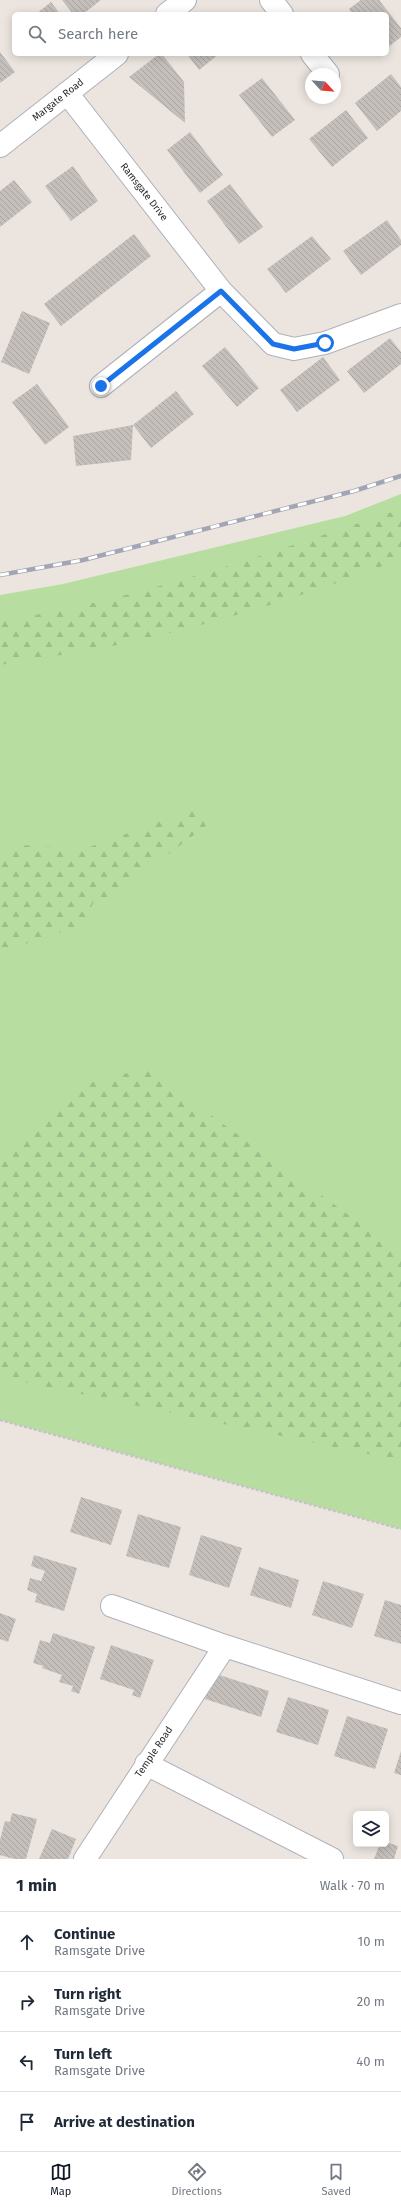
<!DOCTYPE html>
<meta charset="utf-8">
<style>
:root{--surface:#fff;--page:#f2f2f3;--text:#1f2937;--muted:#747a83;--line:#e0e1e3;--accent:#111827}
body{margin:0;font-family:"Fira Sans",sans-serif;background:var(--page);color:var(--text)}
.controls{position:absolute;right:12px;bottom:12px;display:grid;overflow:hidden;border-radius:6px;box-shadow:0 2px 10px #0003}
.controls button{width:36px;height:36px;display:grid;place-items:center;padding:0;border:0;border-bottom:1px solid var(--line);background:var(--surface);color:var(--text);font:20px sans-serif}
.compass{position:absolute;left:305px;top:68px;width:36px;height:36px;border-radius:50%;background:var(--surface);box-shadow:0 2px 10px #0003;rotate:116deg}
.stop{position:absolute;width:12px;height:12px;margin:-9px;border:3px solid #1a73e8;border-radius:50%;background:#fff}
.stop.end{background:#1a73e8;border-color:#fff;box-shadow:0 1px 4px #0008}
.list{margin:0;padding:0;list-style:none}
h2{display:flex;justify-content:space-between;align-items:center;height:52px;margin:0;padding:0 16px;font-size:17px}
h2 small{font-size:13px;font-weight:400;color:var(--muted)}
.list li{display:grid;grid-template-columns:26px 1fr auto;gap:12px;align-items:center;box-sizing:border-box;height:60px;padding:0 16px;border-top:1px solid var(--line)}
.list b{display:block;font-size:15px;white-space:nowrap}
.list p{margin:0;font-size:13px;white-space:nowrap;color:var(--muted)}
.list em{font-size:13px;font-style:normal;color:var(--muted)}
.icon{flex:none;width:22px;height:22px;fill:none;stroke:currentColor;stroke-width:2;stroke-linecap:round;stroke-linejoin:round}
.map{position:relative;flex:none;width:401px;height:1859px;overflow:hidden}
.search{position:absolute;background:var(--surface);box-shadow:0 2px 10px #0003;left:12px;right:12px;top:12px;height:44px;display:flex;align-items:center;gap:10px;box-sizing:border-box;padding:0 14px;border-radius:6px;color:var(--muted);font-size:15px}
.sheet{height:292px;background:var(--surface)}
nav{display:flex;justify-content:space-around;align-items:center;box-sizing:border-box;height:56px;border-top:1px solid var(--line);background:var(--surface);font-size:11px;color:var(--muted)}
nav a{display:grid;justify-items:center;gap:2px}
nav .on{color:var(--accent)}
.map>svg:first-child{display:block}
.grass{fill:#b7dea0}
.forest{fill:url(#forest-firs)}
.building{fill:url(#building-back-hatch)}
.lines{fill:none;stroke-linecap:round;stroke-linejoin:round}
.minor-casing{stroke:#afb1ba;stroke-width:24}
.path{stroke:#c4c4c4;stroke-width:2.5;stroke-dasharray:3 2;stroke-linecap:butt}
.minor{stroke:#fff;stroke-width:22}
.rail-casing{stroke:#a2a5b4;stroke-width:4.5}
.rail{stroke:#fff;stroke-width:3;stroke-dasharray:9;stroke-linecap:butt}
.route{stroke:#1a73e8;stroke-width:5}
.labels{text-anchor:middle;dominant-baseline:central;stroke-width:3.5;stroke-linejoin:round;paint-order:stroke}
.street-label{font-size:10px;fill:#2b2b2b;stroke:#fff}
</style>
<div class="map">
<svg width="401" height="1859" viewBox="0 0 401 1859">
<defs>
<pattern id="forest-firs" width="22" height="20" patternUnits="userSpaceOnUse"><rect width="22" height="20" fill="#b7dea0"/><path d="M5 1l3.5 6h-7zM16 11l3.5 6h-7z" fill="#9ebf8a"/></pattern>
<pattern id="building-back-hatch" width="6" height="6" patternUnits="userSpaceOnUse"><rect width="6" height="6" fill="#c4bfbb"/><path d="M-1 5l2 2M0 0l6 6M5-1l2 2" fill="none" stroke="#a9a4a1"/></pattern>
</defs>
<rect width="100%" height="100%" fill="#ece5df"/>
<!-- grass -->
<path class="grass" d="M401,494V1529L0,1420V595L63,584L345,516Z"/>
<!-- forest -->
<path class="forest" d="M401,509V559C319,591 235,618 149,638C100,650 50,656 0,665V621C138,600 269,553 401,509Z
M192,810L214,820L111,897L96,898L81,926L0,952V857L22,845L84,849Z
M146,1068L401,1253V1461L0,1377V1159L79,1086Z"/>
<!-- building -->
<path class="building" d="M62,0H101L83,14H73Z
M361,0H379L401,28V37L387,48V14H352L349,9Z
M51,2L60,14H36Z
M0,52L15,72L0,83Z
M159,54H162L184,82L185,123L129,77Z
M187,54H219L199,70Z
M391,74L401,87V111L377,131L355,103Z
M262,78L295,120L272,137L239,95Z
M346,110L368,138L332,167L309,139Z
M190,132L223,175L200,193L167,150Z
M73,166L98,201L71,221L45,186Z
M14,180L32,202L0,227V191Z
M230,184L263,227L239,244L207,201Z
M387,220L401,240V245L361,275L343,251Z
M134,234L151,256L61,326L44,304Z
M312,236L331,259L286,293L267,269Z
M22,311L50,323L29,374L1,362Z
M390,338L401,352V364L364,393L347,371Z
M225,347L259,388L237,407L202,366Z
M323,357L340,380L297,412L280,390Z
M37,384L69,427L45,445L12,402Z
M176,391L194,414L151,448L133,425Z
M133,425L131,460L76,466L73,436Z
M81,1497L122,1510L111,1545L70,1532Z
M138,1514L181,1527L169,1568L126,1556Z
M201,1535L242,1548L229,1588L189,1575Z
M34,1555L77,1568L64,1611L35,1602L37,1594L27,1590L30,1578L41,1581L45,1571L31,1566Z
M259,1567L299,1580L291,1608L250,1595Z
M323,1581L364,1594L352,1628L312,1615Z
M385,1600L401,1605V1644L374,1636Z
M0,1613L16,1619L8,1642L0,1639Z
M53,1633L95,1647L79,1694L71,1691L73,1686L59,1682L62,1675L42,1668L43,1666L33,1663L40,1640L50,1643Z
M111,1645L154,1660L140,1698L132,1695L134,1690L100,1679Z
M213,1673L269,1691L261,1717L205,1699Z
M288,1697L329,1710L318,1745L276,1732Z
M347,1716L388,1729L375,1769L334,1756Z
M401,1751V1775L394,1773Z
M12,1813L37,1819L26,1859H14L0,1855V1840L5,1821L10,1822Z
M52,1829L76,1839L68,1859H39Z
M386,1842L398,1846L394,1859H374L380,1844H386Z"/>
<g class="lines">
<!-- minor casing -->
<g class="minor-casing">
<path id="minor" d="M271,0L282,14
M167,14L185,0
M312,54L328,74
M67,93L221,291L273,344L294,349L325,343L401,315
M0,146L117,54
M101,386L221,291
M112,1606L225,1646
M146,1764L332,1859
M85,1859L225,1646L401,1703"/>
</g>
<!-- path -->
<path class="path" d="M0,1420L401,1529"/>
<!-- minor -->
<use href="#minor" class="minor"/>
<!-- rail casing -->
<g class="rail-casing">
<path id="rail" d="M0,575L83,560L354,491L401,476"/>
</g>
<!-- rail -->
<use href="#rail" class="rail"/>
</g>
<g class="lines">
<!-- route -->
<path class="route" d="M101,386L221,291L273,344L294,349L325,343"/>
</g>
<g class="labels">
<!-- street labels -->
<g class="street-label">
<text transform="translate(58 100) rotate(-38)">Margate Road</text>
<text transform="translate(144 192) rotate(52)">Ramsgate Drive</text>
<text transform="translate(154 1752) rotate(-56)">Temple Road</text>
</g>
</g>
</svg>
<div class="controls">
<button><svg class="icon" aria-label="layers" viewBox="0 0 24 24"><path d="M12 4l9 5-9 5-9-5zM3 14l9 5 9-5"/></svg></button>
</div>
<svg class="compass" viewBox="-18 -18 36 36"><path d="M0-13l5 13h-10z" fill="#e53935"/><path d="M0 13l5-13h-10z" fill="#747a83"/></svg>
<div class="stop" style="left:325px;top:343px"></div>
<div class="stop end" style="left:101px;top:386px"></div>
<div class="search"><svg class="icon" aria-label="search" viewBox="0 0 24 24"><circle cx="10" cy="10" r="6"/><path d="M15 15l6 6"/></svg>Search here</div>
</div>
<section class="sheet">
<h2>1 min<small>Walk · 70 m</small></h2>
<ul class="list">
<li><svg class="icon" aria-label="ahead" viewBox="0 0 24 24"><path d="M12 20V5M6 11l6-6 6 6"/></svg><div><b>Continue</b><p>Ramsgate Drive</p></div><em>10 m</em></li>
<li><svg class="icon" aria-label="right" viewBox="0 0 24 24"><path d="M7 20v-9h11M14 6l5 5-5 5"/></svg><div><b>Turn right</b><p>Ramsgate Drive</p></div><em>20 m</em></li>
<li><svg class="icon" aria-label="left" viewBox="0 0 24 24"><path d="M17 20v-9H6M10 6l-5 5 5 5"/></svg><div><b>Turn left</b><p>Ramsgate Drive</p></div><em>40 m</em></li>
<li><svg class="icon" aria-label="arrive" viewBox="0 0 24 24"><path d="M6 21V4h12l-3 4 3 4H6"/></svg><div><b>Arrive at destination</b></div></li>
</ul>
</section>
<nav>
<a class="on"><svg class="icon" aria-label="map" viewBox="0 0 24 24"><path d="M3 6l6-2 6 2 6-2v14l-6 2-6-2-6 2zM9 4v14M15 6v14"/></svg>Map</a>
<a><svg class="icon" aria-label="directions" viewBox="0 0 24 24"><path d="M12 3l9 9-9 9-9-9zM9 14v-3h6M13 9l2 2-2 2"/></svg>Directions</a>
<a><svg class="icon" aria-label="saved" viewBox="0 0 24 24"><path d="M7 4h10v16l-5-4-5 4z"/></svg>Saved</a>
</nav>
